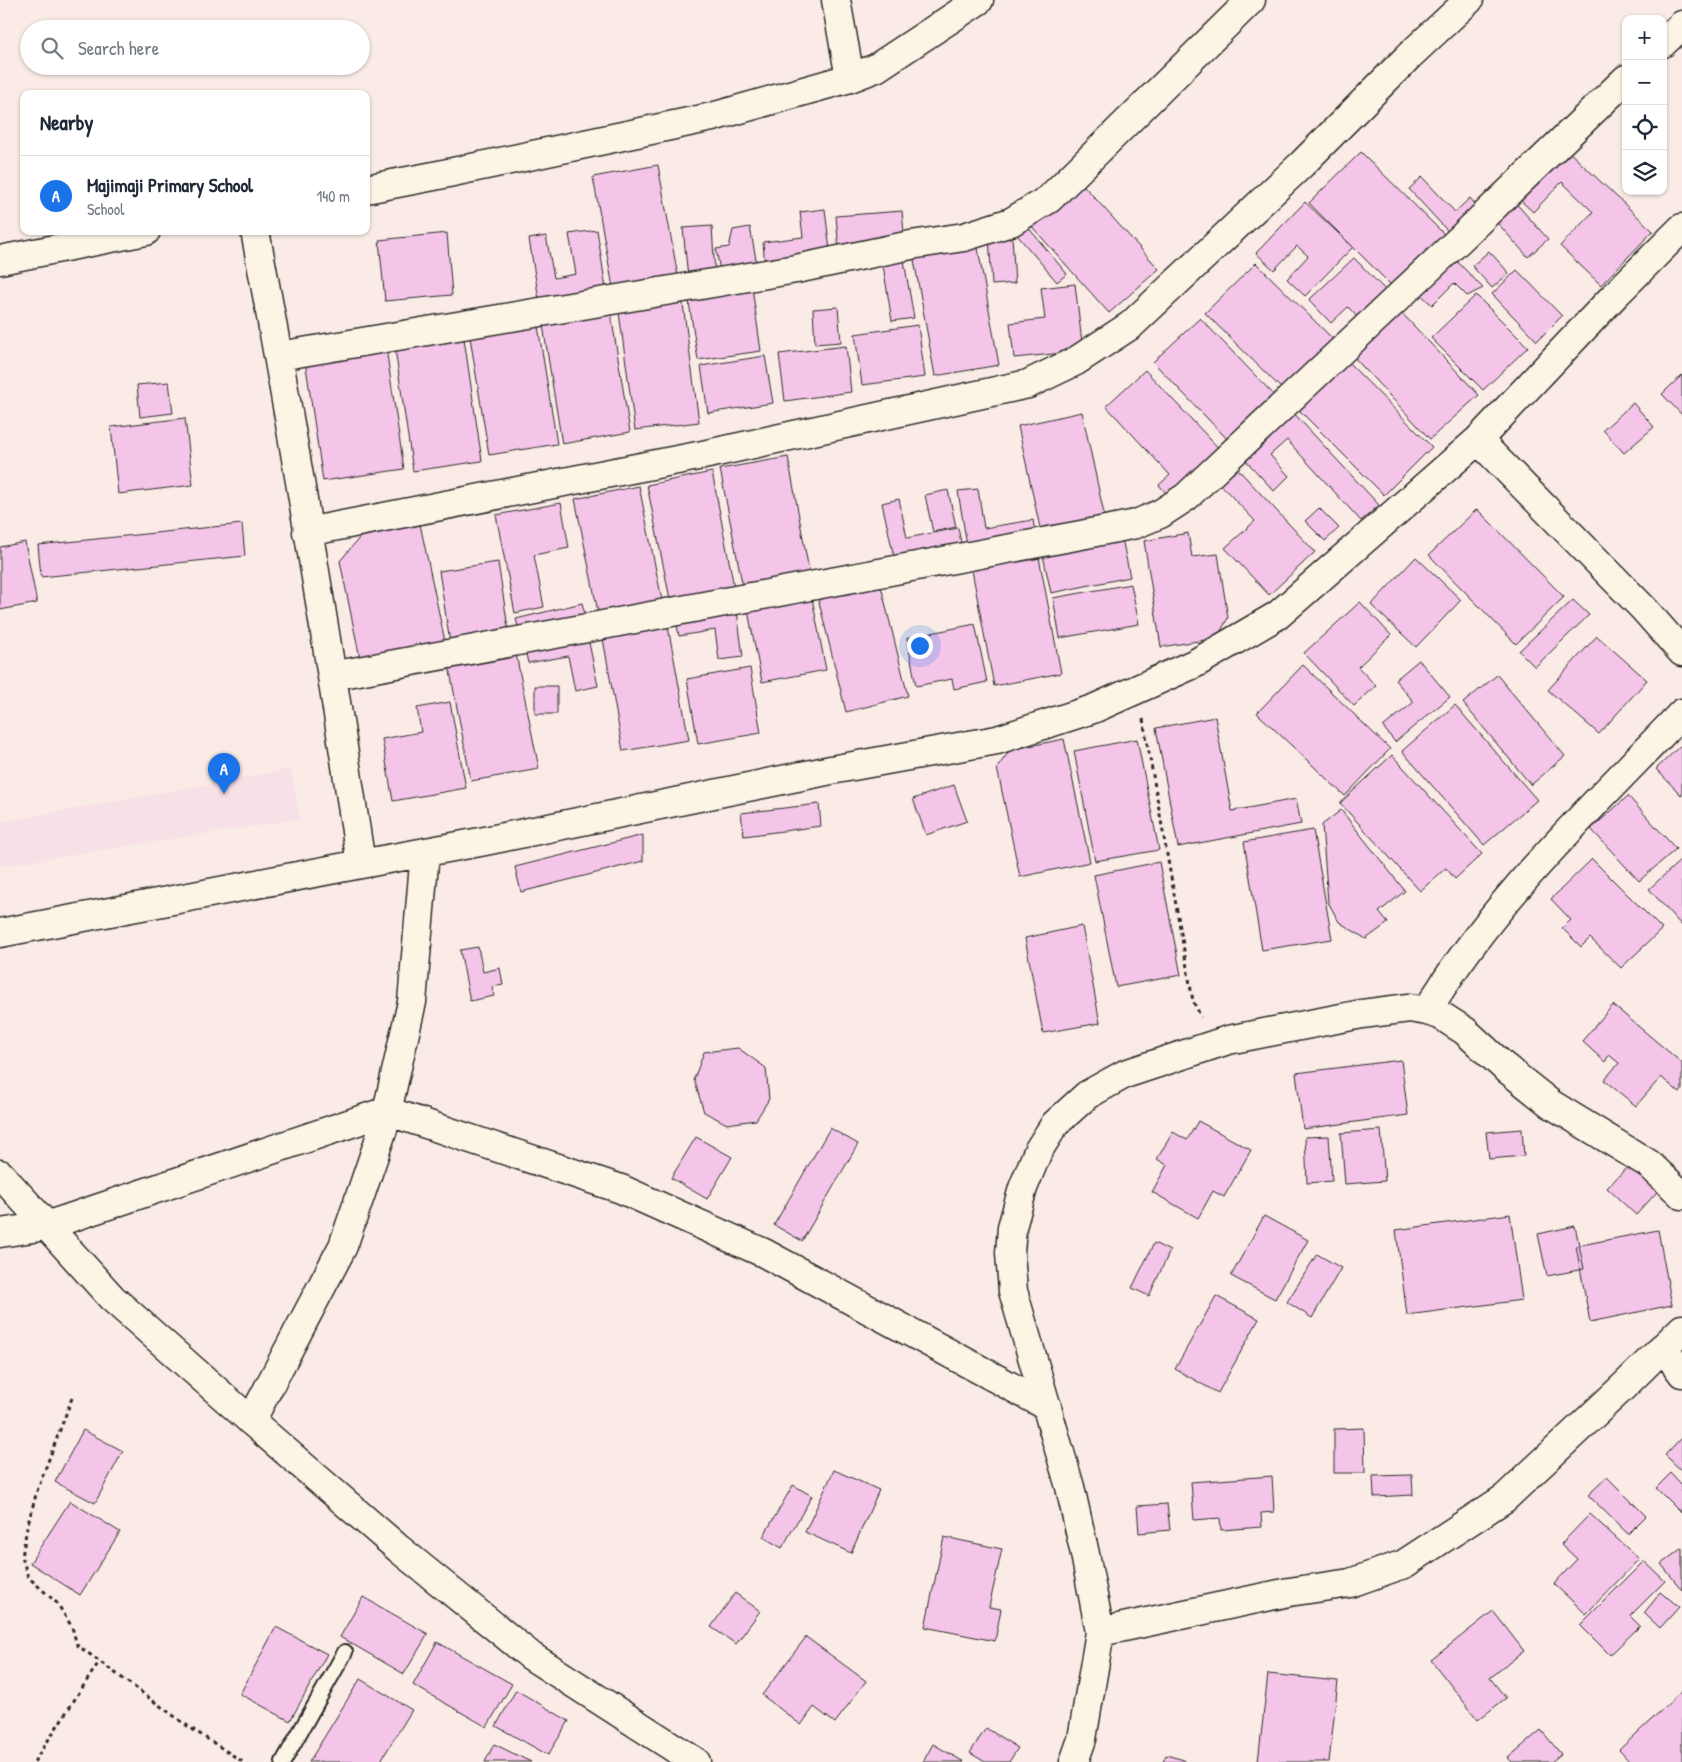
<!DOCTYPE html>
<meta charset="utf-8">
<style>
:root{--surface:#fff;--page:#f2f2f3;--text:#1f2937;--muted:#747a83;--line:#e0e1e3;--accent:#1a73e8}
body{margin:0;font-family:"Patrick Hand",sans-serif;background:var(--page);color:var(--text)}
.controls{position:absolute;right:15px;top:15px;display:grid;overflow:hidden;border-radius:10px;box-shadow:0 1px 4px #0004}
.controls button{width:45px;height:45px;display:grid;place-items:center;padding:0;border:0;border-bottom:1px solid var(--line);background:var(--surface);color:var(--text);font:25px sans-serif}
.you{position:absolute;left:919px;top:645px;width:18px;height:18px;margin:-12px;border:4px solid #fff;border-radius:50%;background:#1a73e8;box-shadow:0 0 0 8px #1a73e833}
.badge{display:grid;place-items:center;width:32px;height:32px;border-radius:50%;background:var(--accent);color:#fff;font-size:16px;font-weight:700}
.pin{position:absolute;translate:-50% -41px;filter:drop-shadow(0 1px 2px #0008)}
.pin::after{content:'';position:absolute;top:26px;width:18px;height:15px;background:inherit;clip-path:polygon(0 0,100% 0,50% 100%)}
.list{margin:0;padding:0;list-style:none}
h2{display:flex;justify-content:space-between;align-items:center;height:65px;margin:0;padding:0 20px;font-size:21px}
h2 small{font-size:16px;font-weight:400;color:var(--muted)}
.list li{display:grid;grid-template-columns:32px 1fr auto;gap:15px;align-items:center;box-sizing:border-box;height:80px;padding:0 20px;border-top:1px solid var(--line)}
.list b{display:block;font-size:19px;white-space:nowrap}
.list p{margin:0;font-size:16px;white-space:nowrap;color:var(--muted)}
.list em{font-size:16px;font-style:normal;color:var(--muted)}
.icon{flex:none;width:28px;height:28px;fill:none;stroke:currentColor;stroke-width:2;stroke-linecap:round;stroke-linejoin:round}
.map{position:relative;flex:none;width:1682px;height:1762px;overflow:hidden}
.search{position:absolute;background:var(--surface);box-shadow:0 1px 4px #0004;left:20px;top:20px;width:350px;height:55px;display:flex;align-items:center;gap:12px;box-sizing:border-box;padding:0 18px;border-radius:28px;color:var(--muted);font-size:19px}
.panel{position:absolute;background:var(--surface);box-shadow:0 1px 4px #0004;left:20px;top:90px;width:350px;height:145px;border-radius:10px}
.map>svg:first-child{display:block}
.built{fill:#f8e0e7}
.building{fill:#f4c5e9;stroke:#2b2b2b}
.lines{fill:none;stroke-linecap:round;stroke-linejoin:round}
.lane-casing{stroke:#2b2b2b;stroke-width:18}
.street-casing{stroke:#2b2b2b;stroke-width:31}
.secondary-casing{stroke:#2b2b2b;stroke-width:31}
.path{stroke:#2b2b2b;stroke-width:3;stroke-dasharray:4 4;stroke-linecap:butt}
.lane{stroke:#fcf5e5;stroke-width:14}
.street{stroke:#fcf5e5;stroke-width:28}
.secondary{stroke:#fcf5e5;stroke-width:28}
</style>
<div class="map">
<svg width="1682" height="1762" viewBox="0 0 1682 1762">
<rect width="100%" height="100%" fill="#faebe6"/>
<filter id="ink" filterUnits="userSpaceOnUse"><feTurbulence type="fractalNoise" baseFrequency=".02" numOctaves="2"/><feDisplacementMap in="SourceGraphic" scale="10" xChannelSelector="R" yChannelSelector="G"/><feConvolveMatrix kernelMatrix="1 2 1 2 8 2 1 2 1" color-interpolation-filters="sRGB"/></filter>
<g filter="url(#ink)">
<!-- built -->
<path class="built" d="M291,769L300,819L0,866V822Z"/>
<!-- building -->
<path class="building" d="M1565,148L1653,231L1601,285L1560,246L1593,212L1562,182L1533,212L1517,197Z
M1361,152L1448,238L1396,290L1309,203Z
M658,165L679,282L614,293L593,177Z
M1076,177L1159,269L1109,313L1027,221Z
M1422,177L1455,212L1470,198L1482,212L1454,238L1409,189Z
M1512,199L1548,239L1528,257L1492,217Z
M1305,202L1353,247L1305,296L1287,279L1308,256L1297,246L1274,270L1256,253Z
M825,209L831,259L765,267L763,242L803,237L800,212Z
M902,211L905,245L839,250L836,216Z
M712,226L715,276L688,278L683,228Z
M1027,226L1067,274L1057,282L1017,235Z
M750,227L757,265L720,271L716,249L729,247L733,230Z
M597,230L607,295L540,306L529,239L546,236L554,278L576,274L569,234Z
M447,233L452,295L385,301L379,240Z
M1012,236L1015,283L992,285L989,237Z
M977,243L999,365L935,376L913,254Z
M1489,251L1509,273L1492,288L1472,266Z
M903,255L914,318L892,321L882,259Z
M1451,255L1483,288L1467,296L1454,283L1432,305L1416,290Z
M1354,258L1390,295L1361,321L1348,307L1331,323L1309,300Z
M1256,263L1338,344L1287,394L1205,313Z
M1517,270L1562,316L1537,341L1492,294Z
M1075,284L1083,351L1014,358L1010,323L1045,319L1041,288Z
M752,287L761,351L698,360L688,296Z
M1476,295L1528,347L1483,390L1431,338Z
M682,297L699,422L635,430L618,305Z
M838,307L841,342L815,344L813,309Z
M610,308L630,432L562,444L542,319Z
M1397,308L1479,395L1430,439L1349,352Z
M1200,318L1278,399L1231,443L1153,362Z
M537,320L557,444L489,455L469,331Z
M918,325L925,377L862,385L855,334Z
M463,332L482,461L413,471L394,342Z
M846,346L851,392L785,401L779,354Z
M386,348L404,469L323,481L305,360Z
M765,356L773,403L708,413L701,366Z
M1344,358L1432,447L1384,495L1295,406Z
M1145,370L1224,454L1173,501L1159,485L1170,475L1106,406Z
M1682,375V415L1662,394Z
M169,382L173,413L140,417L137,385Z
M1633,403L1654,427L1624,453L1603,430Z
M1289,408L1379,505L1361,521L1287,440L1270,455L1289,476L1274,491L1239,453Z
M1082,412L1106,523L1042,537L1018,426Z
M185,418L193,485L118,494L111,427Z
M788,457L810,576L743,588L720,469Z
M1234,465L1315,552L1269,595L1225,548L1255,521L1217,481Z
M712,472L735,592L671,604L647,485Z
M639,486L663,605L599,617L575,499Z
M978,489L984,528L1033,520L1037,542L968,552L958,491Z
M948,490L956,527L933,532L925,495Z
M899,499L907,538L958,528L963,552L896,566L882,503Z
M561,503L569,548L534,555L544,607L515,613L496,515Z
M1319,508L1339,528L1325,541L1305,521Z
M1477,509L1564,597L1516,644L1429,555Z
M242,524L245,556L41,577L38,545Z
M420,524L447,651L362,668L340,561L360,537Z
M1188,533L1192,557L1218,554L1228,618L1217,638L1161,647L1144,541Z
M1122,538L1130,577L1051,593L1043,555Z
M25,542L37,603L0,610V547Z
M1038,552L1061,673L994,686L971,565Z
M1416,557L1461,600L1416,647L1371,605Z
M498,562L509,634L450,643L439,571Z
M880,582L908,696L846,712L818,598Z
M1131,584L1139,624L1060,638L1053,598Z
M811,593L826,670L762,682L747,606Z
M1573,600L1589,615L1535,667L1519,651Z
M1360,602L1391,635L1358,667L1376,686L1354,706L1304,653Z
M582,603L586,618L520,634L516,619Z
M737,611L743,657L719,660L715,630L679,636L676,620Z
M667,621L689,740L623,751L602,633Z
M975,624L987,682L954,689L952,679L916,686L907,638Z
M1597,636L1647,680L1599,734L1548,690Z
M588,638L598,686L575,691L568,656L528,663L525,650Z
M515,649L539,769L471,781L448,661Z
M1419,660L1450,697L1395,742L1383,727L1414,702L1395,680Z
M1303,665L1390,749L1345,796L1257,713Z
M750,668L761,733L698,744L687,679Z
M1497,675L1565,756L1531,785L1463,703Z
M535,686H557V714H535Z
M450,702L466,788L393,801L382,739L421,732L417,708Z
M1455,705L1537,800L1484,845L1402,751Z
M1215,717L1232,811L1296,799L1301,824L1178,847L1156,728Z
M1064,739L1090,862L1020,877L997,768L1010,750Z
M1137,739L1159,850L1095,861L1074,751Z
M1682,744V796L1656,769Z
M1392,755L1482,854L1455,879L1446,868L1420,891L1340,803Z
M954,785L967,821L926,835L913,799Z
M1628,796L1676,849L1639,881L1591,829Z
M819,804L821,826L744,836L741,813Z
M1341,810L1405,891L1379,912L1388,923L1366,939L1339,922L1328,902L1322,825Z
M1313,830L1332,939L1262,950L1244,842Z
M643,835V861L521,892L515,867Z
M1592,859L1662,929L1621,968L1590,938L1581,947L1562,928L1571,920L1551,899Z
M1682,859V926L1649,889Z
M1159,862L1181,975L1116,987L1094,875Z
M1082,926L1100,1023L1043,1033L1025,938Z
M478,947L483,972L500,968L503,985L492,987L494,996L470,1001L460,950Z
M1613,1005L1682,1063V1090L1680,1093L1661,1077L1636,1106L1604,1080L1619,1063L1609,1055L1605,1062L1582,1041Z
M738,1048L766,1068L769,1099L756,1120L727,1124L704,1112L694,1079L704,1052Z
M1401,1060L1408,1115L1303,1129L1296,1073Z
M1198,1121L1251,1150L1224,1197L1213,1191L1198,1218L1152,1192L1167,1165L1157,1159L1173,1132L1187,1140Z
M830,1128L858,1144L802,1241L774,1225Z
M1522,1129L1524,1156L1489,1159L1486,1132Z
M1381,1130L1385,1181L1345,1184L1341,1133Z
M1329,1136L1332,1181L1307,1183L1305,1137Z
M696,1137L732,1157L707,1199L671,1178Z
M1629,1165L1658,1191L1636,1215L1607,1188Z
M1510,1214L1522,1300L1407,1315L1396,1230Z
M1264,1216L1308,1240L1275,1299L1231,1276Z
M1575,1226L1584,1269L1547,1276L1538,1234Z
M1658,1230L1672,1305L1590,1322L1576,1246Z
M1154,1243L1170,1251L1149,1296L1132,1288Z
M1317,1254L1341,1268L1312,1318L1287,1302Z
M1216,1296L1259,1319L1218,1393L1175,1369Z
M1364,1428L1365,1473H1334V1429Z
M83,1430L123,1451L95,1503L55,1482Z
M1682,1437V1471L1665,1455Z
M834,1470L879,1490L851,1553L805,1532Z
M1671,1473L1682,1485L1681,1513L1656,1488Z
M1412,1475L1413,1495L1374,1497L1373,1476Z
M1272,1476L1274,1512L1261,1513L1262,1527L1221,1530L1220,1518L1194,1520L1191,1482Z
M1607,1477L1646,1516L1628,1534L1588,1495Z
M793,1485L812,1496L782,1548L763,1537Z
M70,1501L120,1532L80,1595L30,1563Z
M1167,1504L1170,1530L1139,1533L1137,1506Z
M1590,1514L1639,1559L1586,1614L1554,1584L1577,1559L1561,1544Z
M944,1537L1002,1549L989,1607L1001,1609L995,1641L925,1627Z
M1682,1548V1590L1661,1564Z
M1644,1561L1665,1581L1630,1616L1640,1626L1610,1655L1580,1625Z
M1661,1592L1679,1607L1660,1628L1644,1613Z
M735,1593L760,1611L736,1644L711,1627Z
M363,1597L428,1634L404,1674L340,1637Z
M1493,1611L1524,1651L1490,1678L1506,1698L1478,1720L1431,1660Z
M276,1627L327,1654L290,1721L240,1694Z
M806,1637L866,1681L835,1723L814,1707L801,1725L762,1695Z
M437,1642L512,1684L487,1727L413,1685Z
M1268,1674L1338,1681L1329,1762H1258Z
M360,1679L412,1710L380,1762H309Z
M516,1690L569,1721L548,1755L496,1726Z
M1682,1691V1762H1630L1619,1750Z
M986,1728L1018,1748L1009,1762H985L970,1753Z
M1541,1730L1561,1754L1551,1762H1512L1508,1758Z
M494,1744L531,1762H485Z
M933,1744L964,1762H923Z
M1166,1755L1184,1760V1762H1163Z"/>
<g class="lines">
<!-- lane casing -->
<g class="lane-casing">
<path id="lane" d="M283,1762L345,1652"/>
</g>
<!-- street casing -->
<g class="street-casing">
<path id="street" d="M836,0L850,78
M1663,43L1682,25
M366,189L434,176L712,117L850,78L876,68L979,0
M255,231C295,441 329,652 361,864
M0,260L146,231
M279,356L796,269L911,245L964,237L1011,222L1049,199L1251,0
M1478,440L1644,609L1682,652
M307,532L703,455L1028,384L1076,361L1131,325L1302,164L1409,56L1469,0
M332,676L1081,535L1136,524L1160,514L1186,497L1459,240L1626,79
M0,933L361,864L480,842L831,770L997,740L1093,709L1196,663L1278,615L1478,440L1615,295L1682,228
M1427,1011C1494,898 1592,808 1682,713
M0,1233L46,1226L387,1111L621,1189L764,1253L1047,1406
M1663,1347L1682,1373
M251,1421L343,1246L383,1129L412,1002L425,852
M1100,1632L1289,1592L1350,1583L1404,1564L1505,1498L1624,1386L1682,1329
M1074,1762L1082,1739L1100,1632L1085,1554L1070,1487L1013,1291L1010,1253L1012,1227L1023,1188L1038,1151L1055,1124L1087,1095L1125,1074L1228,1040L1362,1014L1409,1008L1427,1011L1440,1015L1465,1031L1502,1065L1551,1104L1649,1164L1682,1195"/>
</g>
<!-- secondary casing -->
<g class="secondary-casing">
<path id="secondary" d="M0,1174L112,1298L251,1421L399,1549L531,1656L696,1762"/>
</g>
<!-- path -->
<path class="path" d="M1143,719L1193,1001L1201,1017
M72,1398L37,1491L27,1527L22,1557L28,1577L57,1603L72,1627L77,1645L189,1727L243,1762
M34,1762L99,1662"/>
<!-- lane -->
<use href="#lane" class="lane"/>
<!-- street -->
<use href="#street" class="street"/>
<!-- secondary -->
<use href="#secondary" class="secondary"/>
</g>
</g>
</svg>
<div class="controls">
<button>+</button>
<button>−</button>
<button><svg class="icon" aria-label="locate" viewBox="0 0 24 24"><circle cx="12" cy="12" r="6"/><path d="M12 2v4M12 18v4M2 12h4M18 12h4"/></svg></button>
<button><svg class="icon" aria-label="layers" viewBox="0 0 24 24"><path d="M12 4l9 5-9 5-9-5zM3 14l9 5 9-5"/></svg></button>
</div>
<div class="you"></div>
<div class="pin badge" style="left:224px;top:794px">A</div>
<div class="search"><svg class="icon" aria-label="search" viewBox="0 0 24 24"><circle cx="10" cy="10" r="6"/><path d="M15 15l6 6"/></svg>Search here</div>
<section class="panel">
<h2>Nearby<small></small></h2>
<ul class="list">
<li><span class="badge">A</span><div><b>Majimaji Primary School</b><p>School</p></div><em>140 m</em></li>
</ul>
</section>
</div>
